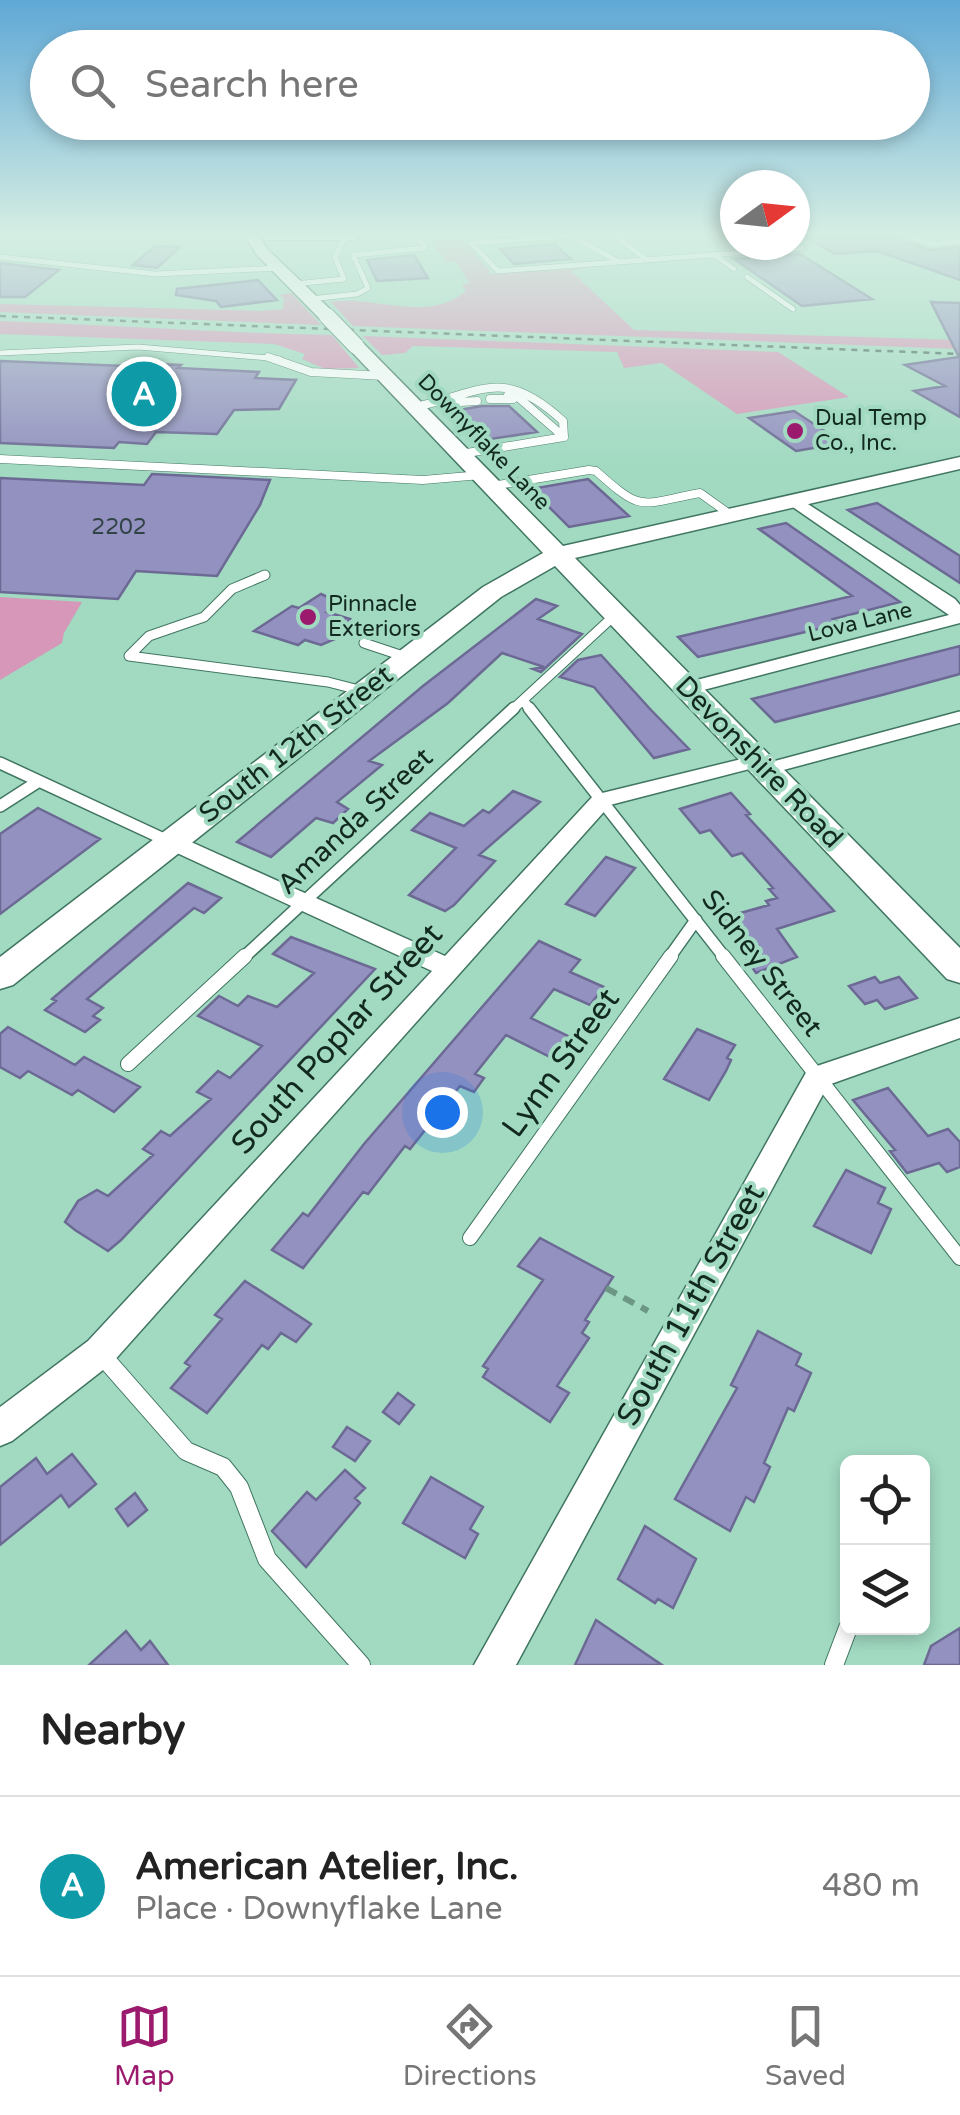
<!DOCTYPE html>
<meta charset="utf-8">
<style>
:root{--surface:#fff;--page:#f2f2f2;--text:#222;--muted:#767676;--line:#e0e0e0;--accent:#9c1a6e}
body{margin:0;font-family:"Varela Round",sans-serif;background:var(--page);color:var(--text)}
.controls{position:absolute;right:30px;bottom:30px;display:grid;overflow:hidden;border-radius:15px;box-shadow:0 5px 15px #0003}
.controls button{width:90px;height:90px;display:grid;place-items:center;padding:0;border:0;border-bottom:2px solid var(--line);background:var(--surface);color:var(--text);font:50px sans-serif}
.compass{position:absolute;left:720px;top:170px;width:90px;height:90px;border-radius:50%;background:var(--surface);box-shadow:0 5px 15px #0003;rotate:75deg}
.you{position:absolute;left:442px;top:1112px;width:35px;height:35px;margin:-25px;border:8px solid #fff;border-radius:50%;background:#1a73e8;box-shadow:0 0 0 15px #1a73e833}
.badge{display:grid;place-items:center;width:65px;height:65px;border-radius:50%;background:var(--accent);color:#fff;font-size:32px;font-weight:700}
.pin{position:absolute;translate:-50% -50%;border:5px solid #fff;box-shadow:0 2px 10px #0006}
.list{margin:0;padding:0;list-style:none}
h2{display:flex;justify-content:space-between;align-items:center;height:130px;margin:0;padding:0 40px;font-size:42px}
h2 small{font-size:32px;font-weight:400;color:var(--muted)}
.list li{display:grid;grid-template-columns:65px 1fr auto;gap:30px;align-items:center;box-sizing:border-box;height:180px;padding:0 40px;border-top:2px solid var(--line)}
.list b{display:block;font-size:38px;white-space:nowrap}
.list p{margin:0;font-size:32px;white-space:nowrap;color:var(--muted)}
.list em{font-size:32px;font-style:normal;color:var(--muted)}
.icon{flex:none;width:55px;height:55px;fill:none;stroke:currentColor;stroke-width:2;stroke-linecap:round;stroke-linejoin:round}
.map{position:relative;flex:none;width:960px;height:1665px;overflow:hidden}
.search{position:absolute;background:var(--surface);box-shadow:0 5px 15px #0003;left:30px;right:30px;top:30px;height:110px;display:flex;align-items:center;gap:25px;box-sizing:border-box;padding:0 35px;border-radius:55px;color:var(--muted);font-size:38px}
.sheet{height:310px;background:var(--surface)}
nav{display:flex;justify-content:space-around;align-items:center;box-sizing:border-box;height:140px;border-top:2px solid var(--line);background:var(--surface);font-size:28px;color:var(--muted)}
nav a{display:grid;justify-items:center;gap:5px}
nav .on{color:var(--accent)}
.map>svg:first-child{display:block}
.green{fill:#d697b8}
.building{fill:#9391bf;stroke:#6c6994;stroke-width:2.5}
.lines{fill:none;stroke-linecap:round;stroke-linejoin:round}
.lane-far5-casing{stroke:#407661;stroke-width:6}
.lane-far4-casing{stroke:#407661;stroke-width:9}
.lane-far3-casing{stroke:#407661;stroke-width:11}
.lane-far2-casing{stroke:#407661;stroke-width:14}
.lane-far1-casing{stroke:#407661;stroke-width:16}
.lane-casing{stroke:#407661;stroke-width:20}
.street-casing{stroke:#407661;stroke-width:3}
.secondary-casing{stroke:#407661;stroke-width:3}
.primary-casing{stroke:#407661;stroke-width:3}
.path{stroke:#6b9784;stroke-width:6;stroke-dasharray:12 8;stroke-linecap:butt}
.lane-far5{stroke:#fff;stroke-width:5}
.lane-far4{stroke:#fff;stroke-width:8}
.lane-far3{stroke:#fff;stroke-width:9}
.lane-far2{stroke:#fff;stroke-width:11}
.lane-far1{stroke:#fff;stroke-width:14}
.lane{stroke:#fff;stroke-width:18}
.street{fill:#fff;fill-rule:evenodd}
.secondary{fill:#fff;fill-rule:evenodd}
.primary{fill:#fff;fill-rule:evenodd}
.rail{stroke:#406254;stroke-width:2.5;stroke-dasharray:6 6;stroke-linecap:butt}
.secondary-bridge-casing{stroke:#407661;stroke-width:18;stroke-linecap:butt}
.secondary-bridge{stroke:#fff;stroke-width:16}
.poi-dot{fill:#9c1a6e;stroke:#a1d9c1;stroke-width:4}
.labels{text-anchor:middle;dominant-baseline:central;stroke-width:8;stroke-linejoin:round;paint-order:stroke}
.far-poi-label{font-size:22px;fill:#122920;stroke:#a1d9c1;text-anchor:start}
.far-street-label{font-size:22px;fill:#122920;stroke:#a1d9c1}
.number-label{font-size:22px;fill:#324348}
.street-label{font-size:28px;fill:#122920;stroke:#a1d9c1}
.near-street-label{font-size:32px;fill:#122920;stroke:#a1d9c1}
</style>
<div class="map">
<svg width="960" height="1665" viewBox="0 0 960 1665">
<rect width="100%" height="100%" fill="#a1d9c1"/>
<!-- green -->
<path class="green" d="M470,235H524L463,240L490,271L488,274L588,268L571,271L634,330L960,340V349L353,326L331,302C375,295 427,324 466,291L462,285L470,283L456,262H446L431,240Z
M291,293L321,325L0,312V304L261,311L283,309L284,299L280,295Z
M0,321C111,325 221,333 332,335L359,368L325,369L302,359L305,354L274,344L0,334Z
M363,336L778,352L849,397L737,414L662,363L624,368L617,352L413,346L405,353L382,355Z
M0,597L82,602L64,633L62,643L0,680Z"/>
<!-- building -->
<path class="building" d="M803,235H898L902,241L931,250L960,247V280L877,251L835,254Z
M554,244L571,259L514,264L500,249Z
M155,246L180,247L157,268L133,265Z
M800,254L872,299L802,306L734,259Z
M414,255L428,278L377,281L367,260Z
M0,263L59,270L25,297H0Z
M258,280L277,300L221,307L216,301L176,295L177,289Z
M931,302L960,303V417L914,391L945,386L905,365L959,357Z
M0,361L151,367L154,364L181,365L178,368L259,372L255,378L296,380L279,409L234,410L217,434L156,432L147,444L119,442L114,448L0,443Z
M482,406H509L537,432L484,440L453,411Z
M794,411L843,443L796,451L749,418Z
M152,474L270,480L260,505L217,576L136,571L118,599L0,592V478L144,485Z
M588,479L629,516L569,527L531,489Z
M877,503L960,556V583L848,510Z
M786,523L900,602L833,619L840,624L698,657L678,637L852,596L759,529Z
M321,594L341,603L327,612L350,619L335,639L321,645L305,640L298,645L254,631L292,606L299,608Z
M536,599L557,606L538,619L582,634L541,672L533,669L544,667L502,653L448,703L369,761L382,765L337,802L348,809L333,823L316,818L271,857L237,842L423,686Z
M960,646V674L882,695L775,722L752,699Z
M601,655L651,710L689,749L654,758L594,687L560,677L578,660Z
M513,791L540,802L479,855L495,861L454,905L445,911L409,895L456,848L412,830L430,813L464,826L483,810L489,813Z
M731,793L750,814L746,815L834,911L777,929L797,957L756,973L719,919L769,905L766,901L777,898L769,889L773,888L742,853L732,856L710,830L700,833L680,809Z
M38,808L100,839L0,914V834Z
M606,857L635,868L595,916L566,904Z
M188,883L221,898L204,913L194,908L87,999L103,1008L93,1016L100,1020L85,1032L45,1010L56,1001L52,999Z
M291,937L375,969L121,1240L108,1251L75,1230L65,1222L78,1201L97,1190L108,1196L153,1155L143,1149L161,1131L170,1136L211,1099L197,1092L218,1071L230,1078L262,1046L198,1016L219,996L238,1006L248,996L277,1007L314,973L273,954Z
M539,941L580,960L570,972L604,987L590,1005L554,989L531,1018L576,1040L558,1061L506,1035L475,1074L484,1078L474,1092L460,1086L410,1149L405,1146L368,1194L363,1192L303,1268L272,1250L303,1213L308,1216L364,1144Z
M875,977L880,983L899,977L917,998L885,1009L877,1000L865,1004L849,986Z
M8,1027L75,1065L84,1057L140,1087L114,1112L78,1090L72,1095L28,1071L20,1078L0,1067V1034Z
M697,1029L735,1045L727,1058L731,1060L726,1071L709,1100L664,1079Z
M888,1088L928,1136L948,1129L960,1142V1167L947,1172L939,1163L907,1173L890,1151L895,1150L853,1100Z
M846,1170L885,1188L878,1203L891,1209L871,1253L814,1226Z
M540,1238L613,1277L585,1320L589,1322L582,1333L589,1338L557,1386L569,1393L550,1422L483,1377L488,1369L483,1366L543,1280L518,1266Z
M245,1281L311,1324L296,1342L281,1333L268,1349L262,1345L207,1413L171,1388L190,1366L185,1363L222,1319L215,1315Z
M758,1331L801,1354L796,1365L811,1373L794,1411L788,1408L764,1463L770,1467L754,1502L746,1497L730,1531L675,1499L737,1388L731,1385Z
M398,1393L414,1405L399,1424L383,1412Z
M347,1427L370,1441L355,1461L333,1447Z
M72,1454L96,1484L69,1507L61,1495L0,1545V1487L36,1458L47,1474Z
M345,1470L365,1488L355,1498L360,1503L306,1567L272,1531L307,1492L316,1500Z
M431,1477L483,1507L470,1529L478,1534L465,1558L403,1523Z
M135,1493L147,1510L128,1526L116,1509Z
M645,1526L696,1559L673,1608L658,1599L655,1603L618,1579Z
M596,1620L662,1665H575Z
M960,1628V1665H924L931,1646Z
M126,1631L141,1650L150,1641L168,1665H89Z"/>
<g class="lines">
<!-- lane-far5 casing -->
<g class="lane-far5-casing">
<path id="lane-far5" d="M614,235L647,260
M904,235L933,244L960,241
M572,236L619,262L498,271L471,243Z
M715,255L734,269
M0,257L156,274L278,268
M619,262L802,248
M747,277L793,309
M294,284L344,279L335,257L346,235
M310,299L357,294L368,288L353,255L425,248L416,235
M0,353L138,347L280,359"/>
</g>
<!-- lane-far4 casing -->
<g class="lane-far4-casing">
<path id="lane-far4" d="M268,357L311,372L385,376
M508,395L518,397L564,437
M490,399H513
M443,403L477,401
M415,407C484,392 503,366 563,421L564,437
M461,454L564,437
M0,459L423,480L481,475
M492,486L589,470L596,471C644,514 639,504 700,493L728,513"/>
</g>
<!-- lane-far3 casing -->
<g class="lane-far3-casing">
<path id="lane-far3" d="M265,575L232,589L204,617L149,636L129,656L328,682L363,691
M364,643L406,657
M523,700L531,711
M511,711L616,614"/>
</g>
<!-- lane-far2 casing -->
<g class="lane-far2-casing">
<path id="lane-far2" d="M529,708L725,958
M0,763L168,841
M766,769L960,717
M0,806L39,781
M243,958L514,708
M669,958L696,920"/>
</g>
<!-- lane-far1 casing -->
<g class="lane-far1-casing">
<path id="lane-far1" d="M723,956L960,1258
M128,1064L245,956
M470,1238L671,956"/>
</g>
<!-- lane casing -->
<g class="lane-casing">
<path id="lane" d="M100,1353L186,1451L223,1467L239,1487L267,1559L361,1665
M834,1665L848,1628"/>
</g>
<!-- street casing -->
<g class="street-casing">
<path id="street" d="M787,497H797L955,599L960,605V623L688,694L681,692L678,688L681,684L949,615L787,503Z
M758,755L765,757L768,761L765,765L610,805L112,1363L12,1441L0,1446V1407L88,1341L432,971L164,847L161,842L164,837H180L445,956L594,795Z
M960,1018V1038L828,1085L516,1665H474L808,1069Z"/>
</g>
<!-- secondary casing -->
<g class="secondary-casing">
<path id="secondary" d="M244,235H258L267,249L333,312V320H321L257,255Z
M356,341L362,342L563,546L960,457V469L575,558L960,948V983L947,979L555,566L501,597L13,985L0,989V957L483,587L543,553L350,350L347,346Z"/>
</g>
<!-- primary casing -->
<g class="primary-casing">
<path id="primary" d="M257,235H363L355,240H265Z"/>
</g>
<!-- path -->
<path class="path" d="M606,1288L648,1311"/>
<!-- lane-far5 -->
<use href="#lane-far5" class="lane-far5"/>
<!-- lane-far4 -->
<use href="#lane-far4" class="lane-far4"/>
<!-- lane-far3 -->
<use href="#lane-far3" class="lane-far3"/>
<!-- lane-far2 -->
<use href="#lane-far2" class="lane-far2"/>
<!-- lane-far1 -->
<use href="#lane-far1" class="lane-far1"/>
<!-- lane -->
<use href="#lane" class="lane"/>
<!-- street -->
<use href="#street" class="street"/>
<!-- secondary -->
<use href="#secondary" class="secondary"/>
<!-- primary -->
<use href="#primary" class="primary"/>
<!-- rail -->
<path class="rail" d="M0,316L960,354"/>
<!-- secondary-bridge casing -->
<g class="secondary-bridge-casing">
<path id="secondary-bridge" d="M327,316L356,346"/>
</g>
<!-- secondary-bridge -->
<use href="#secondary-bridge" class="secondary-bridge"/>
</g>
<!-- sky -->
<linearGradient id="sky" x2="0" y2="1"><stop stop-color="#5fa8d6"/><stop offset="0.5" stop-color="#d5eee3"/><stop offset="1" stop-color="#d5eee3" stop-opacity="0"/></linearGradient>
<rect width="960" height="468" fill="url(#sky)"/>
<!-- markers -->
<g class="poi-dot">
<circle cx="795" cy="431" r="10"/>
<circle cx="308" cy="617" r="10"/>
</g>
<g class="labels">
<!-- far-poi labels -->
<g class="far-poi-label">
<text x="815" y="418">Dual Temp<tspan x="815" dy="25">Co., Inc.</tspan></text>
<text x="328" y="604">Pinnacle<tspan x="328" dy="25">Exteriors</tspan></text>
</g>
<!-- far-street labels -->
<g class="far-street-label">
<text transform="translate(484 442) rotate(46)">Downyflake Lane</text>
<text transform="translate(860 622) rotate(-14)">Lova Lane</text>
</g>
<!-- number labels -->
<g class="number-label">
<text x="119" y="527">2202</text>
</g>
<!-- street labels -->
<g class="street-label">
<text transform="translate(296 744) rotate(-38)">South 12th Street</text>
<text transform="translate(759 762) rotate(46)">Devonshire Road</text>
<text transform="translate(355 821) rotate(-43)">Amanda Street</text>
<text transform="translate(762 963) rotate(52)">Sidney Street</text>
</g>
<!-- near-street labels -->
<g class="near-street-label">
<text transform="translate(337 1039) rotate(-48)">South Poplar Street</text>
<text transform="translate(561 1063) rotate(-54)">Lynn Street</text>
<text transform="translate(691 1305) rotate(-61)">South 11th Street</text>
</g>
</g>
</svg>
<div class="controls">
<button><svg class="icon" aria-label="locate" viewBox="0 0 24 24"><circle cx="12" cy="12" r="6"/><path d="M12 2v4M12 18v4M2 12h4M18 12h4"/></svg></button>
<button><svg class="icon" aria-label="layers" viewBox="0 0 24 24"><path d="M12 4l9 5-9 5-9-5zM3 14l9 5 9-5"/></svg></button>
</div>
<svg class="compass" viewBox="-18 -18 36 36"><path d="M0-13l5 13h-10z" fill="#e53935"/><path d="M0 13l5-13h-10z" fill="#767676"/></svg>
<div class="you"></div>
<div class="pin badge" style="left:144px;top:394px;background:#0f9aa8">A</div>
<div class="search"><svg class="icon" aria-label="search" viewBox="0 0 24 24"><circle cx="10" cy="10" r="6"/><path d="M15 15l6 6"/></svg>Search here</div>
</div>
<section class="sheet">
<h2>Nearby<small></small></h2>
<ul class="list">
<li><span class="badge" style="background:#0f9aa8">A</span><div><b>American Atelier, Inc.</b><p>Place · Downyflake Lane</p></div><em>480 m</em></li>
</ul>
</section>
<nav>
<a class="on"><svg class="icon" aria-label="map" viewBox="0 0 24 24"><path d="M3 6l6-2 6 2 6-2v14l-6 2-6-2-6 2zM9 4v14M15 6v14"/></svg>Map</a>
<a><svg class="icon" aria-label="directions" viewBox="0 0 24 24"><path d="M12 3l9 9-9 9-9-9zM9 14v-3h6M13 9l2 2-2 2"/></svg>Directions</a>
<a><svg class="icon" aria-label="saved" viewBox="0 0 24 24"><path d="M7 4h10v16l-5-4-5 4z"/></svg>Saved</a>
</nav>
